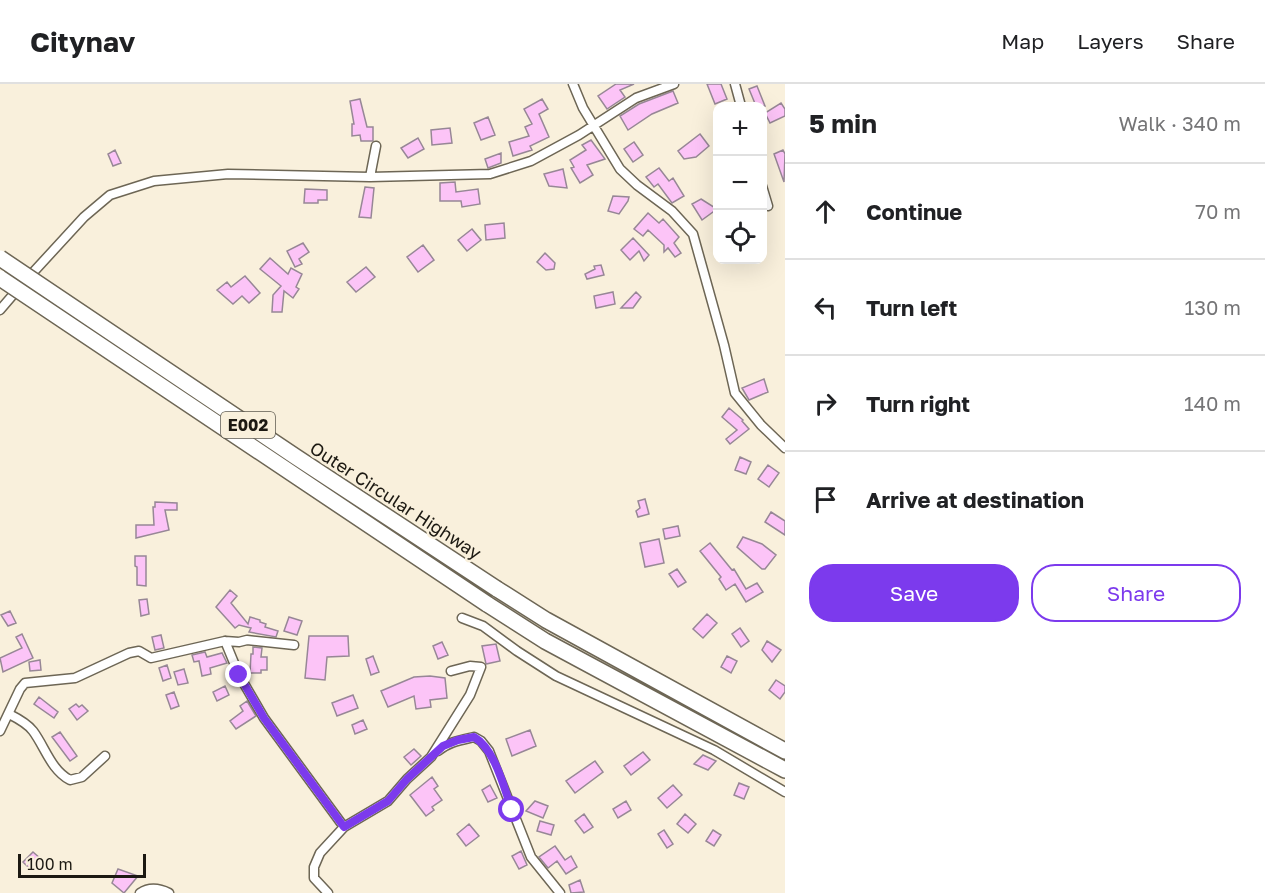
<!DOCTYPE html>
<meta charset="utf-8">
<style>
:root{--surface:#fff;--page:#f2f2f2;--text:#202124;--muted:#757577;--line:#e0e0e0;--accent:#7c3aed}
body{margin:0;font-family:"Golos Text",sans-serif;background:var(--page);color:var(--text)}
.controls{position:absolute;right:18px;top:18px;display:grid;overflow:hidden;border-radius:12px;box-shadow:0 6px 24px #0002}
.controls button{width:54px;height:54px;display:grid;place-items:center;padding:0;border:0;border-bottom:2px solid var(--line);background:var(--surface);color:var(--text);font:30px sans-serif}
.scale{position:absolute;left:18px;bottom:15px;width:128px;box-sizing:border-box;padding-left:6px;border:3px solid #1c1912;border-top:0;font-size:16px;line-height:21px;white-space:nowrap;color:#1c1912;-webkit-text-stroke:4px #f9f0dc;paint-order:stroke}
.stop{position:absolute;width:18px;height:18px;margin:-14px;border:4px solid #7c3aed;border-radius:50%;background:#fff}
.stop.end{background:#7c3aed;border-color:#fff;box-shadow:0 2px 6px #0008}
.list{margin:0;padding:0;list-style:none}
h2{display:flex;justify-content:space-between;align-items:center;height:78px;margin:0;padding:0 24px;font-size:26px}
h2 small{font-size:20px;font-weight:400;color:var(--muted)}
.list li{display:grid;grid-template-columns:39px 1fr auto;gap:18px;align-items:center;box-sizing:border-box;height:96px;padding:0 24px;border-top:2px solid var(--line)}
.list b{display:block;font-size:22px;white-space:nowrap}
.list em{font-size:20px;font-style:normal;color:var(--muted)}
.actions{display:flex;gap:12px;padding:18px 24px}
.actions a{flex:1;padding:14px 0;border:2px solid var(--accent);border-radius:24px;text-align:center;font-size:21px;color:var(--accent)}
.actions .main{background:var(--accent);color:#fff}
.icon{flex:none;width:33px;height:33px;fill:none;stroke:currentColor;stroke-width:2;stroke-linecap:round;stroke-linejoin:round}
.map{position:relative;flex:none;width:785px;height:809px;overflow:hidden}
header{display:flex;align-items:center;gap:36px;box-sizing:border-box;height:84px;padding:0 30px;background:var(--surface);border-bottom:2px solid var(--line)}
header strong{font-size:28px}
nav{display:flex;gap:33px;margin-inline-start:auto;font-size:21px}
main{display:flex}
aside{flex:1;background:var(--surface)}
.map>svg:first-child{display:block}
.building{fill:#fcc4f7;stroke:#978796;stroke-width:1.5}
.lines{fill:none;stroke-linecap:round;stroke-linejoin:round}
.minor-casing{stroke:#6d6655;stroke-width:11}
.motorway-casing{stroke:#6d6655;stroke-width:18}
.minor{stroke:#fff;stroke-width:8}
.motorway{stroke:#fff;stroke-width:15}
.motorway-bridge-casing{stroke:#6d6655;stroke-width:18;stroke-linecap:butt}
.motorway-bridge{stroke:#fff;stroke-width:15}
.route{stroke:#7c3aed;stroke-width:8}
.labels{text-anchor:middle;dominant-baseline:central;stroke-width:5;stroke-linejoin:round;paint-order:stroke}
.shield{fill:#f9f0dc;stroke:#5e5a4f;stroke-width:1.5}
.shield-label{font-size:16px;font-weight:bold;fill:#1c1912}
.street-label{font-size:18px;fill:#1c1912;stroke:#f9f0dc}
</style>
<header>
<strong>Citynav</strong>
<nav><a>Map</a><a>Layers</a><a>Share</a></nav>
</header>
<main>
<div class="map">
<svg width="785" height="809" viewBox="0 0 785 809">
<rect width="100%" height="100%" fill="#f9f0dc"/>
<!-- building -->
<path class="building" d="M616,0H634L620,6L625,13L607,25L598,12Z
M707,0H721L727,15L715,20Z
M757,2L765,22H756L749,5Z
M673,7L678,19L652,30L628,46L620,32L639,20Z
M360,15L367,43H373V57H361L360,51L352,52V40H354L350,17Z
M542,15L548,25L539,30L549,53L530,62L532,66L513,72L509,58L529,52L525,43L532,40L524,25Z
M781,19L785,25V32L770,39L765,29Z
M488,33L495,51L481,56L474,39Z
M450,44L452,59L432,61L431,46Z
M700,50L709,62L696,73L684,75L678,67Z
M418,54L424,65L408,74L401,64Z
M591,56L605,75L587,81L593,91L580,99L571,84L574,83L570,76L586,66L582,61Z
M634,58L643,71L633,78L624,65Z
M115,66L121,79L113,82L108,70Z
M783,66L785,70L784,98L774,70Z
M501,69V79L488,84L485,75Z
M659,84L669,97L673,94L684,112L672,119L658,100L654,103L646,93Z
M563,85L567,104L549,102L544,90Z
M455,98L456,108L478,105L480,120L462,123L461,117H440V99Z
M365,103L374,104L371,134L359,133Z
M305,105L327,106V116H318V119H304Z
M613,112L629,113L628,117L619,130L608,127Z
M701,115L717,125L702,136L692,120Z
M648,129L659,139L663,135L679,153L674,159L681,169L675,173L668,164L664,168V161L648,146L643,152L634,145Z
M504,139L505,154L486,156L485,141Z
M472,145L481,156L467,167L458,156Z
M633,154L649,171L644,177L639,167L630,176L621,166Z
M303,159L309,168L299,175L302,180L295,183L287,167Z
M423,161L434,176L418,188L407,173Z
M545,169L555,179L554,185L546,186L537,178Z
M270,174L288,190L291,184L302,190L296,203L299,205L293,214L284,207L282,228H272L273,211L281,202L260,185Z
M601,181L604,191L587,195L585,190L595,185L594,182Z
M366,183L375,193L356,208L347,198Z
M245,192L260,209L249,219L242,212L233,220L217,206L227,198L231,203Z
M613,208L615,220L596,224L594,212Z
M636,208L641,213L633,224H621Z
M764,295L768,308L749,316L742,304Z
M729,324L743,336L742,337L749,345L730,360L726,355L737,346L722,333Z
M740,373L751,378L746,390L735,386Z
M768,381L779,389L769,403L758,395Z
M645,415L649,430L638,433L636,427L640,424L638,417Z
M155,418L177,419V426H165L169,446L136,454V441H154L153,423H155Z
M771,428L785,437V451L765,438Z
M678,442L680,452L665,455L663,445Z
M743,453L762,460L776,471L765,485H762L737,463Z
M659,455L664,479L645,483L640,459Z
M710,459L732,486L734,485L746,505L757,499L763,508L746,518L735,500L726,506L719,495L721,493L700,467Z
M135,472H146V502L137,501V483L135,482Z
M677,485L686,498L678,503L669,490Z
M230,506L237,512L231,519L248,540L250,533L260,536V538L266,540L265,543L278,547L276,553L249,548L251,544L239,541L235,544L216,523Z
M147,515L149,530L141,532L139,516Z
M10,527L16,539L8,542L1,531Z
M707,530L717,539L703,554L693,545Z
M289,533L302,537L297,551L284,547Z
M740,544L749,557L741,563L732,550Z
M22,550L33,574L3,588L0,574L22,564L16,553Z
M161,551L164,564L155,566L152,553Z
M309,552H348L349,572L327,573L325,596L305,594Z
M767,557L781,566L772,578L762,566Z
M442,558L448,571L438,575L433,562Z
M496,560L500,577L486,580L482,562Z
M253,563L262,564L261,573H267V586H261V589H250L251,570H253Z
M205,568L207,573L222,569L227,579L210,584L211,590L202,592L199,577L194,578L192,571Z
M373,572L379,588L371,591L366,575Z
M727,572L737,577L731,589L721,583Z
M40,576L41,586L30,587L29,578Z
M167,581L171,594L163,597L159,584Z
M184,585L188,599L178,601L174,588Z
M430,592L445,594L447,614L430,616L431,623L416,625L414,612L388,623L381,607L414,593Z
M776,596L785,602V608L780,615L769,606Z
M225,602L229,611L217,617L213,608Z
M174,608L179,622L171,625L166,611Z
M353,611L358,624L337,632L332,619Z
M39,613L58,628L54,634L34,620Z
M247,617L256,632L236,645L230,637L243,627L240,622Z
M76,620L79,623L82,621L88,627L77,636L69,625Z
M363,636L367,645L355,650L352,641Z
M530,646L536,662L512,672L506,655Z
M60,648L77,672L70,677L52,653Z
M414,665L421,672L411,681L404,673Z
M643,668L650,676L631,691L624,682Z
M703,671L716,677L708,686L694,680Z
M595,677L603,688L575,709L566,697Z
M432,693L438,702L434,705L442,716L432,723L434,726L426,732L410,711Z
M739,699L749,703L744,715L734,711Z
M490,701L497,714L488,718L482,706Z
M673,701L682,711L667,724L658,714Z
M535,717L548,722L543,734L526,727Z
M626,717L631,726L618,734L613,725Z
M584,730L593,743L584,749L575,737Z
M685,730L696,740L688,749L677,740Z
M540,737L554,741L551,751L537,747Z
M469,740L479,752L466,762L457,750Z
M664,746L673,760L667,764L658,750Z
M713,746L721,751L714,762L706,757Z
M555,762L565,776L571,772L577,783L566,790L557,777L548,784L539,773Z
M521,767L527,781L519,785L512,772Z
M33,768L41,775L30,785L23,778Z
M118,785L138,792L124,809L112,799Z
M580,796L584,808L571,809L569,801Z"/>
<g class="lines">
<!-- minor casing -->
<g class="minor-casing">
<path id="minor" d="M573,0L583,24L620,85L637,101L672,127L693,150L724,261L735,309L761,341L785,364
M735,0L741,22
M370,93L376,62
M762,102L768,122
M27,195L84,133L110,111L154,97L228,90L370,93L490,90L531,77L579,51L636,14L674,0
M0,226L18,205
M462,534L483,542L517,567L556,592L714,666L785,708
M225,557L239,558L247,556L294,561
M9,630C17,634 27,639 33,647C45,663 51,686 70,696L82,693L105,672
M0,647L20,605L25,599L75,594L129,569L139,567L151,574L225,557L239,591L264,634L344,743
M438,667C448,658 461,656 474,653L481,657L489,667L531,773L560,809
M140,809C149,803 159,804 169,809
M328,809L314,794V783L320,769L344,743L388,717L407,695L431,673L470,611L481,583L470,582L451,587"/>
</g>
<!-- motorway casing -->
<g class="motorway-casing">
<path id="motorway" d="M497,505L546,536L785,667
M487,520L545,557L785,686"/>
</g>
<!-- minor -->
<use href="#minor" class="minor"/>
<!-- motorway -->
<use href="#motorway" class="motorway"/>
<!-- motorway-bridge casing -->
<g class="motorway-bridge-casing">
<path id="motorway-bridge" d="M0,174L296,373L497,505
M0,194L487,520"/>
</g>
<!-- motorway-bridge -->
<use href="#motorway-bridge" class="motorway-bridge"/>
</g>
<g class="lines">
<!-- route -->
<path class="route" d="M239,591L264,634L344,743L388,717L407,695L443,662L458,656L474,653C495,665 504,704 512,726"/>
</g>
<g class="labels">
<!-- shield labels -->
<rect class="shield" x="221" y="328" width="54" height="26" rx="4.5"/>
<g class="shield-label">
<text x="248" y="341">E002</text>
</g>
<!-- street labels -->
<g class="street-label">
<text transform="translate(396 416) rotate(33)">Outer Circular Highway</text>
</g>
</g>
</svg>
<div class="controls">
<button>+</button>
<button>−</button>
<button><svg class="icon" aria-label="locate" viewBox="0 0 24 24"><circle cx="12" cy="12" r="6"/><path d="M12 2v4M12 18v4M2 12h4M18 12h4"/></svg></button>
</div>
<div class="scale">100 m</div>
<div class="stop" style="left:512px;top:726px"></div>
<div class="stop end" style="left:239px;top:591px"></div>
</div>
<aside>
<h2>5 min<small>Walk · 340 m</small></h2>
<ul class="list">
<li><svg class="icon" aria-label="ahead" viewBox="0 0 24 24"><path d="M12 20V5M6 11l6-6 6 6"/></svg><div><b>Continue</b></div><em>70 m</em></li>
<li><svg class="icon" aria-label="left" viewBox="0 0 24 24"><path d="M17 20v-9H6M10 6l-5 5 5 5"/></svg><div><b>Turn left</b></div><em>130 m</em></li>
<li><svg class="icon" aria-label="right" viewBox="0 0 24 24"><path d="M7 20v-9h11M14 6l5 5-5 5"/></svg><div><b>Turn right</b></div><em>140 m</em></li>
<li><svg class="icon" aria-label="arrive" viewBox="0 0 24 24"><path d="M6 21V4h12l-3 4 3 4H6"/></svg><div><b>Arrive at destination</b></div></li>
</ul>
<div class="actions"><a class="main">Save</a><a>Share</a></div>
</aside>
</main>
